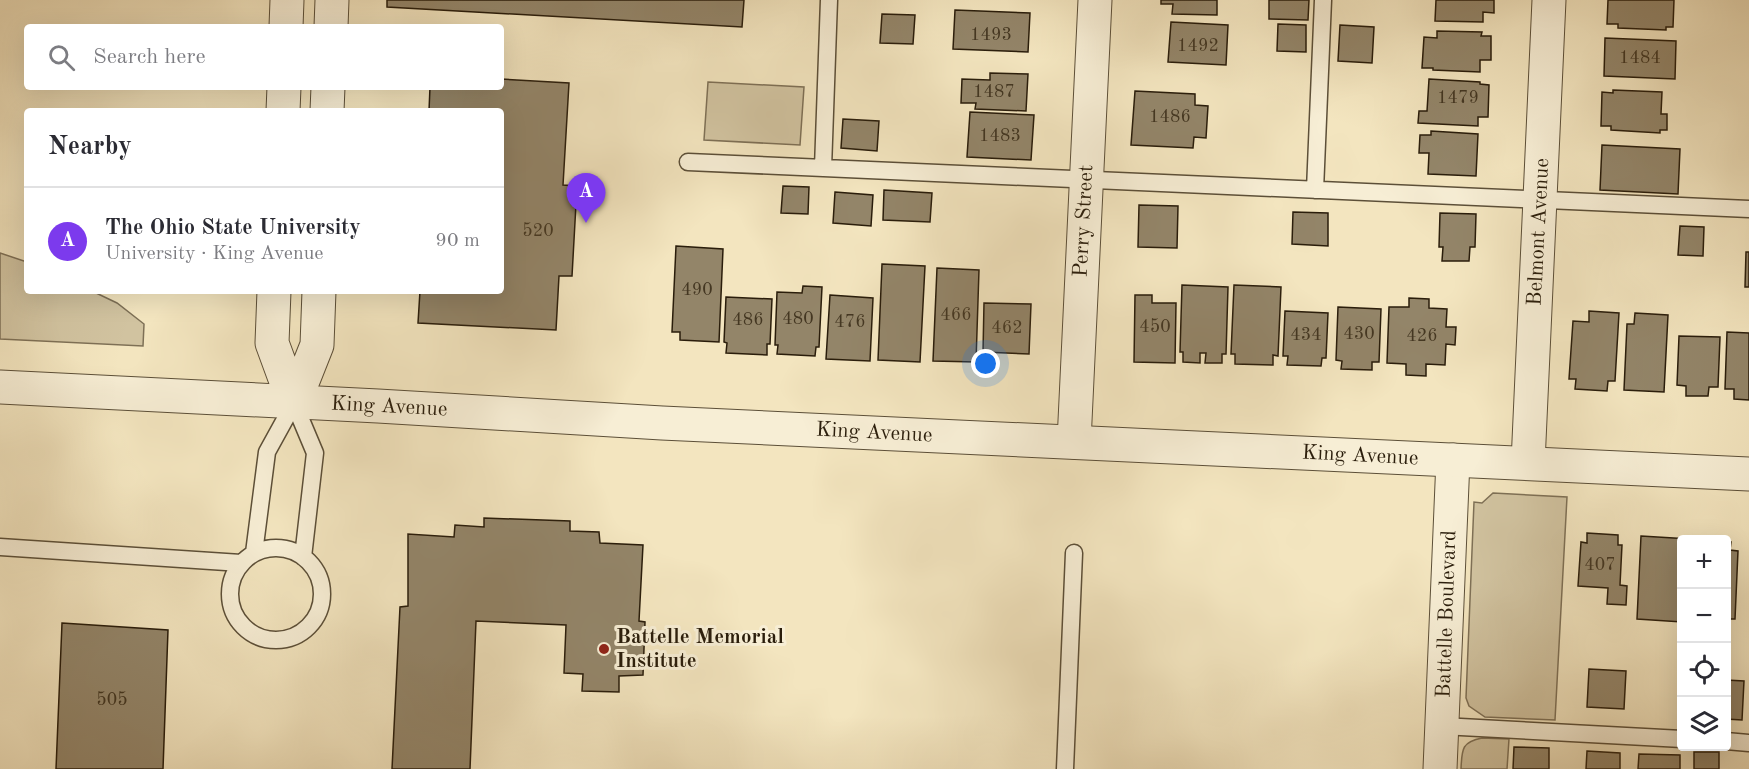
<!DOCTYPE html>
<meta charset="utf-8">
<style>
:root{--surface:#fff;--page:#f7f7f7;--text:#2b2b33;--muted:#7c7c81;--line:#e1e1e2;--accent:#7c3aed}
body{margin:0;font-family:"Old Standard TT",serif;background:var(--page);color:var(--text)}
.controls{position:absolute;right:18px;bottom:18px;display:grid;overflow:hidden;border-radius:6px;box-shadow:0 6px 24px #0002}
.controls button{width:54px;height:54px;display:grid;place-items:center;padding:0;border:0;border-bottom:2px solid var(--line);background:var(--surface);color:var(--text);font:30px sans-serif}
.you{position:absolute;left:986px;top:364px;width:21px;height:21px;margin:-15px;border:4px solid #fff;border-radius:50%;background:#1a73e8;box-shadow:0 0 0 9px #1a73e833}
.badge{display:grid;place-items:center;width:39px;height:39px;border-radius:50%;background:var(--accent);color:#fff;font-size:20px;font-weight:700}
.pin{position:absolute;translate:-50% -50px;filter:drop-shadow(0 2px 3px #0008)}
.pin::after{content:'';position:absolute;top:32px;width:21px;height:18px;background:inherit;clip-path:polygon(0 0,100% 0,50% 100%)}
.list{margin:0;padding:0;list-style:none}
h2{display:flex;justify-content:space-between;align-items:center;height:78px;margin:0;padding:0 24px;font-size:26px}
h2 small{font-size:20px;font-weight:400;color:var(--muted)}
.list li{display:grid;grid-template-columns:39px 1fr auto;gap:18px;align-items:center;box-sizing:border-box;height:108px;padding:0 24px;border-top:2px solid var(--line)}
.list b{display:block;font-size:22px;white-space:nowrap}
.list p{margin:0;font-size:20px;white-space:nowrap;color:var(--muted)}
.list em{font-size:20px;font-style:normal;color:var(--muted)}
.icon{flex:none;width:33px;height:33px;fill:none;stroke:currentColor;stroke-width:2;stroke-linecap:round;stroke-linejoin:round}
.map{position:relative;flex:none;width:1749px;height:769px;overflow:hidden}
.search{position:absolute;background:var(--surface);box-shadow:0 6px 24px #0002;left:24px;top:24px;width:480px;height:66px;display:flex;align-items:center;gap:15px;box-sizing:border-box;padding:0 21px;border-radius:6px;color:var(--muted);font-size:22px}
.panel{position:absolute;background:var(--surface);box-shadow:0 6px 24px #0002;left:24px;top:108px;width:480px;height:186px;border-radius:6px}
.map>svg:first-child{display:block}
.green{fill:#d1c3a0;stroke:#7e7056;stroke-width:1.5}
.building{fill:#938569;stroke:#2a1d0b;stroke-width:1.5}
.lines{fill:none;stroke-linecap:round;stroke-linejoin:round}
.service-casing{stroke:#5c4f38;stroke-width:19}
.minor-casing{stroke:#5c4f38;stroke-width:35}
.tertiary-casing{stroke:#5c4f38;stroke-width:35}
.service{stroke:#f7eed5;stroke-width:16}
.minor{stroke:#f7eed5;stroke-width:33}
.tertiary{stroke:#f7eed5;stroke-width:33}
.poi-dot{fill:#8f2418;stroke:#f7eed5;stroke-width:2}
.labels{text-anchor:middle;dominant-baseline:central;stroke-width:6;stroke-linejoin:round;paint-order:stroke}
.number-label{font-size:18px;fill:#443722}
.street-label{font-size:21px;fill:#2a1d0b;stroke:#f7eed5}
.poi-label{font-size:21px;font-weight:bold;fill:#2a1d0b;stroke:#f7eed5;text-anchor:start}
</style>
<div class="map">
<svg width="1749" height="769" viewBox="0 0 1749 769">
<rect width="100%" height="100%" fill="#f3e5bf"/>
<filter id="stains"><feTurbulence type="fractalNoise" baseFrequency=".00333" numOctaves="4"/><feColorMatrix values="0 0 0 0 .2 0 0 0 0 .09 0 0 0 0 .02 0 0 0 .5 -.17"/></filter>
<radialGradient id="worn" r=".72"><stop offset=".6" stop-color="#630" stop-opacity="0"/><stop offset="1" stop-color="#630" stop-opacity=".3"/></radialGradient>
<!-- green -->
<path class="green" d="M708,82L804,87L800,145L704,140Z
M0,253L27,262V291H92L117,303L144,324L143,346L0,339Z
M1493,493L1567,497L1555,720L1485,717L1469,706L1466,698L1474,502L1482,503Z
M1482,738L1509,739L1507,769H1461C1462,750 1461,742 1482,738Z"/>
<!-- building -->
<path class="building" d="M387,0H744L742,27L387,7Z
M1161,0H1217V15L1172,14L1173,4H1161Z
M1269,0H1309L1308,20L1269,19Z
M1436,0H1494V13L1483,12V22L1435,21Z
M1608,0H1674L1673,27H1666V30L1618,28V24H1607Z
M955,10L1030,13L1028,52L953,49Z
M882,14L915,15L913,44L880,43Z
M1171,22L1228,25L1226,65L1168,62Z
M1278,24L1306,25V52L1277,51Z
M1340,25L1374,27L1372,63L1338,61Z
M1437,31L1482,32L1481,36H1491V60H1480V72L1433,70V68H1422L1424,37L1437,38Z
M1605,38L1676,41L1675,79L1604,76Z
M990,73L1028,74L1026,111L975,109L976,103H961L962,79L990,80Z
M501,79L569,83L563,185L577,186L572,276H559L556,330L418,323L420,291H501V111H429L430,87H501Z
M1429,79L1480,82V84L1489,85L1488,117H1478V126L1418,123L1419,111H1427Z
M1613,90L1662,92L1661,114H1667V130H1660V133L1611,130V126H1601L1602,92L1613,93Z
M1135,91L1195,94V105L1208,106L1206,138L1194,137L1193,148L1131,145Z
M970,112L1034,115L1031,160L967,157Z
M843,119L879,121L877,151L841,148Z
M1431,131L1478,134L1476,176L1428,174L1429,153H1419L1420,135H1431Z
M1602,145L1680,149L1678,194L1600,190Z
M783,186L809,187L808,214L781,213Z
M884,190L932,193L930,222L883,220Z
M835,192L873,195L871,226L833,223Z
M1139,205L1178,206L1177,248L1138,247Z
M1293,212L1328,213V246L1292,244Z
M1440,213L1476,214L1475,247H1470L1469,261H1442L1443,247H1439Z
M1680,226L1704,227L1703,256L1678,255Z
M676,246L723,249L719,342L680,340V332H672Z
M1746,252H1749V287H1745Z
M882,264L925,266L920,362L878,360Z
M937,268L979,270L976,362L933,361Z
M1182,285L1228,287L1226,354H1222V363H1205L1206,353H1200V363L1183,362V352H1180Z
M1234,285L1281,287L1278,356L1273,355V365L1235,364V354H1231Z
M803,286L822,287L819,347H816L815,356L777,354L778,345H775L777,292L802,293Z
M830,295L873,298L870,361L826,359Z
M1135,295H1152V303H1176L1175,363L1134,362Z
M726,297L772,299L770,344H767V355L726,353L727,343L724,342Z
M1409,298L1429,299V308L1447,309L1446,327H1456L1455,345L1446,344L1445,365L1426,364V376L1406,375V364L1387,363L1389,307H1409Z
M984,303L1031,304L1029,354L983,352Z
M1338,307L1381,309L1379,362H1372V370L1341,369L1342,361L1336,360Z
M1285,311L1328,313L1326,358H1322L1321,366L1287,365L1288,356H1283Z
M1589,311L1619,313L1615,381H1608L1607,391L1575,389L1576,379H1569L1573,321L1589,322Z
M1635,313L1668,315L1664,392L1624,390L1627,324H1634Z
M1727,332L1749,333V400L1734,399V389H1725Z
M1679,336L1720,337L1718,387H1709L1708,396H1686V386L1677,385Z
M484,518L570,521V531L599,532L600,543L643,545L639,621L645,622L643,675L619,676V692L582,691L583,674L564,673L566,625L476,621L470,769H392L400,607L408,606V534L454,537L455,525L484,527Z
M1587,533L1618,535V545H1622L1620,585L1627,586L1626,605L1607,604L1608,588L1578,586L1581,542L1587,543Z
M1641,536L1690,539L1682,540V622L1637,619Z
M1726,542H1731L1730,550L1738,551L1735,619H1726Z
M62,623L168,630L163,769H56Z
M1589,669L1626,671L1624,709L1587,707Z
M1726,680L1744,681L1742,720L1726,719Z
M1514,747L1549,748V769H1513Z
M1587,751L1620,753V769H1586Z
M1694,752H1719V769H1694Z
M1639,754L1680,755V769H1638Z"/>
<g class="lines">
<!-- service casing -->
<g class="service-casing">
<path id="service" d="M688,162L1749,209
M823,168L829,0
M1315,190L1323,0
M294,403L315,453L303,557
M0,547L241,563
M230 594a46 46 0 1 1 92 0a46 46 0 1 1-92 0Z
M254,553L267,452L294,403
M1442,726L1682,739
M1726,741L1749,743
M1065,769L1074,553"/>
</g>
<!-- minor casing -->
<g class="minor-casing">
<path id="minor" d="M286,27L287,0
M331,27L332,0
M283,111L284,87
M327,111L328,87
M274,291L272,343L294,403
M294,403L317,345L319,291
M1074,442L1095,0
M1528,463L1549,0
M1440,769L1453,460"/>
</g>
<!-- tertiary casing -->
<g class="tertiary-casing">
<path id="tertiary" d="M0,387L378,406L662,423L1749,474"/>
</g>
<!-- service -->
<use href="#service" class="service"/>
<!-- minor -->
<use href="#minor" class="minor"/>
<!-- tertiary -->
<use href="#tertiary" class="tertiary"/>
</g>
<!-- markers -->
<circle class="poi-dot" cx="604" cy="649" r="6"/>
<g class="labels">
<!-- number labels -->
<g class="number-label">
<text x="991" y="35">1493</text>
<text x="1198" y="46">1492</text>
<text x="1640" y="58">1484</text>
<text x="994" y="92">1487</text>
<text x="1458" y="98">1479</text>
<text x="1170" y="117">1486</text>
<text x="1000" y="136">1483</text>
<text x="538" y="231">520</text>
<text x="697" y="290">490</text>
<text x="956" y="315">466</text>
<text x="798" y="319">480</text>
<text x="748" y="320">486</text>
<text x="850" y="322">476</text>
<text x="1155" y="327">450</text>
<text x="1007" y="328">462</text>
<text x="1359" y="334">430</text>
<text x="1306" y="335">434</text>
<text x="1422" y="336">426</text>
<text x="1600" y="565">407</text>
<text x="112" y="700">505</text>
</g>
<!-- street labels -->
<g class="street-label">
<text transform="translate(1084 221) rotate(-87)">Perry Street</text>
<text transform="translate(1539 232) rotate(-87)">Belmont Avenue</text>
<text transform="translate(389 407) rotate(3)">King Avenue</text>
<text transform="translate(874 433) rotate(3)">King Avenue</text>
<text transform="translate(1360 456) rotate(3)">King Avenue</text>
<text transform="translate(1447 614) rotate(-88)">Battelle Boulevard</text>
</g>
<!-- poi labels -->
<g class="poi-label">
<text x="616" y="637">Battelle Memorial<tspan x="616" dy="24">Institute</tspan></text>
</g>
</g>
<rect width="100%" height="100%" filter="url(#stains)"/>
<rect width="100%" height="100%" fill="url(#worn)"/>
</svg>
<div class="controls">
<button>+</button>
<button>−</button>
<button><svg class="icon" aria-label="locate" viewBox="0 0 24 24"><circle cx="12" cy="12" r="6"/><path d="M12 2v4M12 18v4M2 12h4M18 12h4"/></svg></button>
<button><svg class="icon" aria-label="layers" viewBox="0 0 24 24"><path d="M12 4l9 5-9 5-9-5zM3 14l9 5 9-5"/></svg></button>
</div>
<div class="you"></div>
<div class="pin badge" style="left:586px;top:223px">A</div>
<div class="search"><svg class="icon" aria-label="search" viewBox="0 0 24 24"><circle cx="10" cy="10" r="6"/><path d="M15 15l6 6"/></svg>Search here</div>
<section class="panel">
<h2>Nearby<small></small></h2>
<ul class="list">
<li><span class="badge">A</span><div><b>The Ohio State University</b><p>University · King Avenue</p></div><em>90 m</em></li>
</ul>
</section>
</div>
